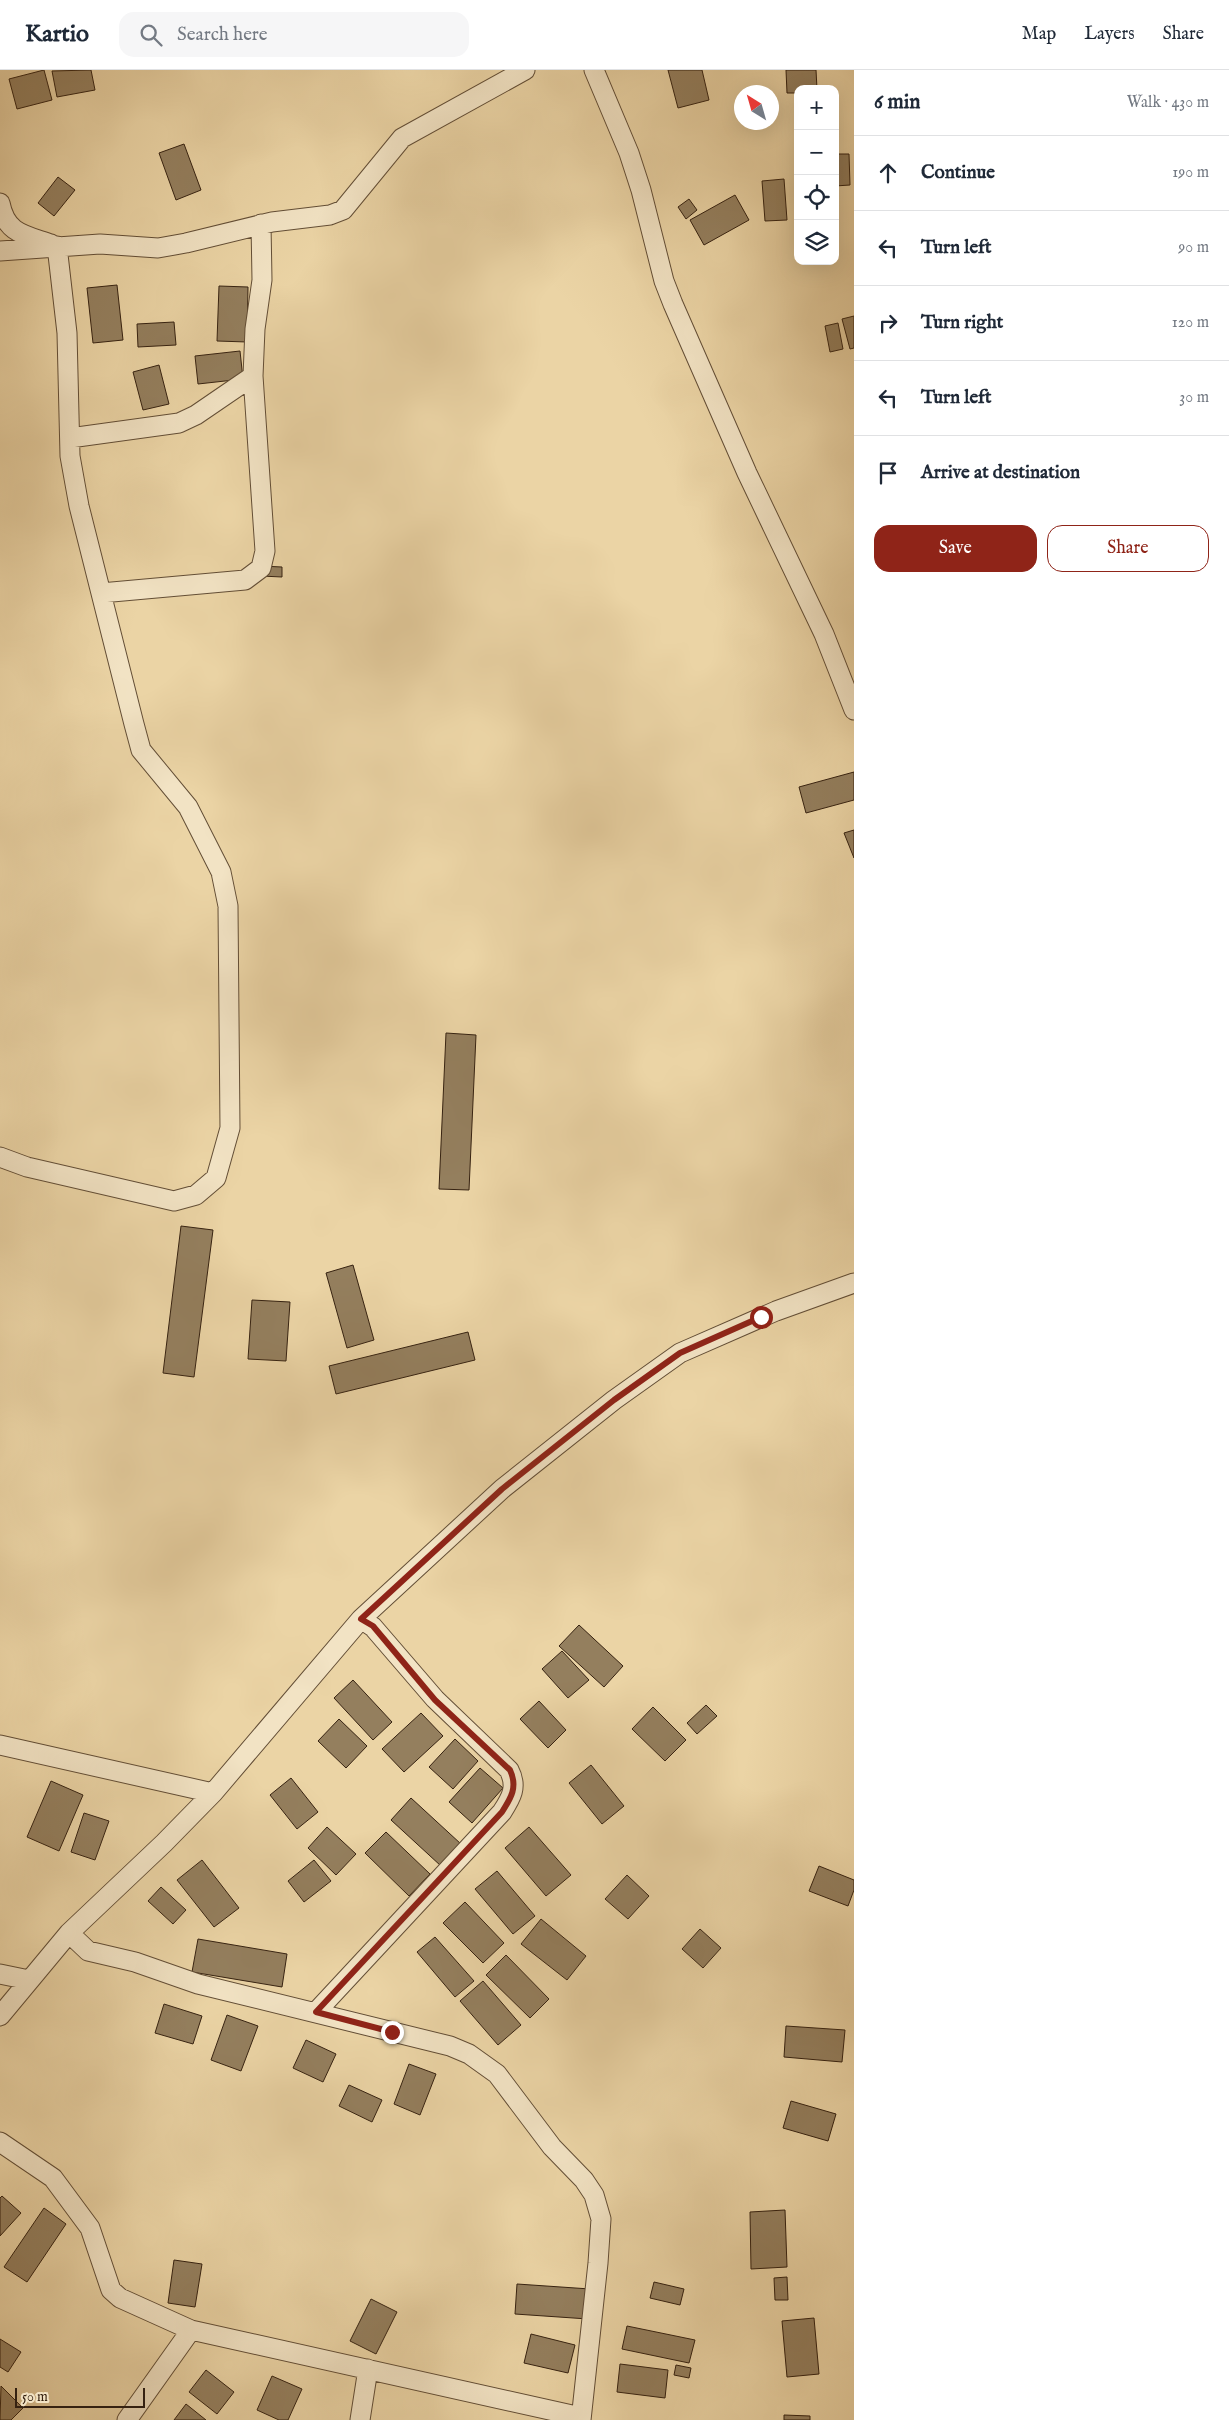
<!DOCTYPE html>
<meta charset="utf-8">
<style>
:root{--surface:#fff;--page:#f6f6f7;--text:#1f2937;--muted:#747a83;--line:#e0e1e3;--accent:#8f2418}
body{margin:0;font-family:"IM FELL English",serif;background:var(--page);color:var(--text)}
.controls{position:absolute;right:15px;top:15px;display:grid;overflow:hidden;border-radius:10px;box-shadow:0 5px 20px #0002}
.controls button{width:45px;height:45px;display:grid;place-items:center;padding:0;border:0;border-bottom:1px solid var(--line);background:var(--surface);color:var(--text);font:25px sans-serif}
.compass{position:absolute;left:734px;top:15px;width:45px;height:45px;border-radius:50%;background:var(--surface);box-shadow:0 5px 20px #0002;rotate:323deg}
.scale{position:absolute;left:15px;bottom:12px;width:130px;box-sizing:border-box;padding-left:5px;border:2px solid #362211;border-top:0;font-size:14px;line-height:18px;white-space:nowrap;color:#362211;-webkit-text-stroke:4px #f2e3c4;paint-order:stroke}
.stop{position:absolute;width:15px;height:15px;margin:-11px;border:4px solid #8f2418;border-radius:50%;background:#fff}
.stop.end{background:#8f2418;border-color:#fff;box-shadow:0 1px 5px #0008}
.list{margin:0;padding:0;list-style:none}
h2{display:flex;justify-content:space-between;align-items:center;height:65px;margin:0;padding:0 20px;font-size:21px}
h2 small{font-size:16px;font-weight:400;color:var(--muted)}
.list li{display:grid;grid-template-columns:32px 1fr auto;gap:15px;align-items:center;box-sizing:border-box;height:75px;padding:0 20px;border-top:1px solid var(--line)}
.list b{display:block;font-size:19px;white-space:nowrap}
.list em{font-size:16px;font-style:normal;color:var(--muted)}
.actions{display:flex;gap:10px;padding:15px 20px}
.actions a{flex:1;padding:11px 0;border:1px solid var(--accent);border-radius:15px;text-align:center;font-size:18px;color:var(--accent)}
.actions .main{background:var(--accent);color:#fff}
.icon{flex:none;width:28px;height:28px;fill:none;stroke:currentColor;stroke-width:2;stroke-linecap:round;stroke-linejoin:round}
.map{position:relative;flex:none;width:854px;height:2350px;overflow:hidden}
header{display:flex;align-items:center;gap:30px;box-sizing:border-box;height:70px;padding:0 25px;background:var(--surface);border-bottom:1px solid var(--line)}
header strong{font-size:24px}
nav{display:flex;gap:28px;margin-inline-start:auto;font-size:18px}
.search{width:350px;height:45px;background:var(--page);display:flex;align-items:center;gap:12px;box-sizing:border-box;padding:0 18px;border-radius:15px;color:var(--muted);font-size:19px}
main{display:flex}
aside{flex:1;background:var(--surface)}
.map>svg:first-child{display:block}
.building{fill:#947f5e;stroke:#362211}
.lines{fill:none;stroke-linecap:round;stroke-linejoin:round}
.minor-casing{stroke:#634e36;stroke-width:21}
.minor{stroke:#f2e3c4;stroke-width:19}
.route{stroke:#8f2418;stroke-width:6}
</style>
<header>
<strong>Kartio</strong>
<div class="search"><svg class="icon" aria-label="search" viewBox="0 0 24 24"><circle cx="10" cy="10" r="6"/><path d="M15 15l6 6"/></svg>Search here</div>
<nav><a>Map</a><a>Layers</a><a>Share</a></nav>
</header>
<main>
<div class="map">
<svg width="854" height="2350" viewBox="0 0 854 2350">
<rect width="100%" height="100%" fill="#ebd4a5"/>
<filter id="stains"><feTurbulence type="fractalNoise" baseFrequency=".004" numOctaves="4"/><feColorMatrix values="0 0 0 0 .2 0 0 0 0 .09 0 0 0 0 .02 0 0 0 .5 -.17"/></filter>
<radialGradient id="worn" r=".72"><stop offset=".6" stop-color="#630" stop-opacity="0"/><stop offset="1" stop-color="#630" stop-opacity=".3"/></radialGradient>
<!-- building -->
<path class="building" d="M44,0L52,30L17,39L9,9Z
M91,0L95,20L57,27L52,1Z
M668,0H702L709,30L678,38Z
M786,0H816L817,19H798V23H787Z
M184,74L201,120L176,130L159,83Z
M835,84H849L850,115L835,116Z
M58,107L75,120L54,146L38,133Z
M784,109L787,150L765,151L762,111Z
M735,125L749,150L704,175L690,150Z
M689,129L697,140L686,149L678,137Z
M117,215L123,270L93,273L87,218Z
M219,216L248,217L247,272L217,271Z
M854,246V278L850,279L842,249Z
M174,252L176,275L138,277L137,254Z
M838,253L843,279L830,282L825,256Z
M240,281L243,309L198,314L195,286Z
M159,295L169,334L143,340L133,302Z
M261,496L282,497V507L261,506Z
M854,702V730L806,743L799,717Z
M854,760V788L844,763Z
M446,963L476,965L469,1120L439,1119Z
M181,1156L213,1160L194,1307L163,1303Z
M353,1195L374,1270L347,1278L326,1203Z
M252,1230L290,1232L286,1291L248,1289Z
M468,1262L475,1290L336,1324L329,1296Z
M579,1555L623,1596L604,1617L559,1576Z
M562,1581L589,1610L568,1628L542,1599Z
M353,1610L392,1652L373,1670L334,1628Z
M539,1631L566,1660L548,1678L520,1649Z
M706,1635L717,1646L697,1664L687,1653Z
M653,1637L686,1670L665,1691L632,1659Z
M421,1643L443,1666L404,1702L382,1679Z
M339,1649L367,1676L346,1698L318,1671Z
M455,1669L478,1691L453,1719L429,1697Z
M591,1695L624,1736L602,1754L569,1713Z
M480,1698L503,1718L472,1753L449,1732Z
M291,1708L318,1742L297,1759L270,1725Z
M51,1711L83,1725L59,1781L27,1767Z
M411,1728L461,1774L441,1796L391,1750Z
M84,1743L109,1751L95,1790L71,1782Z
M327,1757L356,1784L336,1805L308,1778Z
M529,1757L571,1805L546,1826L505,1778Z
M386,1762L430,1804L409,1826L365,1783Z
M202,1790L239,1838L214,1857L177,1810Z
M314,1790L331,1811L304,1832L288,1811Z
M819,1796L854,1810V1820L848,1836L809,1821Z
M497,1801L535,1846L513,1864L475,1819Z
M627,1805L649,1826L628,1849L605,1829Z
M161,1817L186,1840L173,1854L148,1831Z
M465,1832L504,1873L483,1893L443,1853Z
M541,1849L586,1886L567,1910L521,1874Z
M700,1859L721,1878L703,1898L682,1879Z
M435,1867L474,1911L455,1927L417,1882Z
M198,1869L287,1884L282,1917L192,1902Z
M506,1885L549,1929L530,1948L486,1905Z
M483,1911L521,1955L498,1975L460,1931Z
M164,1934L202,1946L193,1974L155,1963Z
M227,1945L258,1956L241,2001L211,1990Z
M786,1956L845,1960L842,1992L784,1987Z
M306,1970L336,1984L323,2012L293,1998Z
M409,1994L436,2004L420,2045L394,2034Z
M349,2015L382,2030L372,2052L339,2036Z
M791,2031L836,2044L828,2071L783,2058Z
M2,2126L21,2143L0,2166V2128Z
M44,2138L66,2154L27,2212L4,2197Z
M785,2140L787,2197L751,2199L750,2142Z
M174,2190L202,2194L195,2237L168,2233Z
M787,2207L788,2230H775L774,2208Z
M654,2212L684,2219L680,2235L650,2228Z
M517,2214L590,2219L588,2249L515,2244Z
M371,2229L397,2242L376,2284L350,2271Z
M814,2248L819,2304L787,2307L782,2251Z
M627,2256L695,2270L689,2293L622,2279Z
M531,2264L575,2275L568,2303L524,2293Z
M0,2269L21,2282L8,2302L0,2297Z
M620,2294L668,2300L665,2328L617,2322Z
M676,2295L691,2298L689,2308L674,2305Z
M206,2300L234,2322L217,2344L189,2322Z
M272,2306L302,2319L288,2350H279L257,2340Z
M1,2316L23,2338L11,2350H0Z
M186,2334L206,2350H174Z
M784,2345L810,2346V2350H784Z"/>
<g class="lines">
<!-- minor casing -->
<g class="minor-casing">
<path id="minor" d="M594,0L629,83L641,120L664,211L673,234L747,403L824,564L854,640
M0,133C6,164 25,165 51,174
M0,181L100,174L158,178L186,173L272,152L330,145L343,140L402,68L525,0
M70,368L179,353L196,345L253,306
M101,523L245,510L261,498L265,481L253,306L255,259L262,210L261,154
M0,1087L27,1097L174,1131L196,1125L216,1108L230,1058L228,836L221,802L188,737L141,680L134,654L79,436L70,386L67,263L57,176
M0,1675L213,1723
M69,1863L88,1881L135,1892L198,1914L450,1976L469,1984L497,2004L552,2077L584,2110L594,2125L601,2149L598,2193L581,2350
M0,1904L29,1910
M316,1942L502,1742C511,1728 518,1717 509,1700L435,1629L373,1557L361,1549
M0,1946L69,1863L164,1773L213,1723L361,1549L502,1419L614,1330L680,1283L776,1241L854,1213
M0,2072L53,2108L90,2158L111,2220L120,2228L191,2260L581,2347
M127,2350L191,2260
M360,2350L368,2299"/>
</g>
<!-- minor -->
<use href="#minor" class="minor"/>
</g>
<g class="lines">
<!-- route -->
<path class="route" d="M392,1962L316,1942L502,1742C511,1728 518,1717 510,1700L435,1630L373,1556L361,1549L502,1419L614,1330L680,1283L761,1247"/>
</g>
<rect width="100%" height="100%" filter="url(#stains)"/>
<rect width="100%" height="100%" fill="url(#worn)"/>
</svg>
<div class="controls">
<button>+</button>
<button>−</button>
<button><svg class="icon" aria-label="locate" viewBox="0 0 24 24"><circle cx="12" cy="12" r="6"/><path d="M12 2v4M12 18v4M2 12h4M18 12h4"/></svg></button>
<button><svg class="icon" aria-label="layers" viewBox="0 0 24 24"><path d="M12 4l9 5-9 5-9-5zM3 14l9 5 9-5"/></svg></button>
</div>
<svg class="compass" viewBox="-18 -18 36 36"><path d="M0-13l5 13h-10z" fill="#e53935"/><path d="M0 13l5-13h-10z" fill="#747a83"/></svg>
<div class="scale">50 m</div>
<div class="stop" style="left:761px;top:1247px"></div>
<div class="stop end" style="left:392px;top:1962px"></div>
</div>
<aside>
<h2>6 min<small>Walk · 430 m</small></h2>
<ul class="list">
<li><svg class="icon" aria-label="ahead" viewBox="0 0 24 24"><path d="M12 20V5M6 11l6-6 6 6"/></svg><div><b>Continue</b></div><em>190 m</em></li>
<li><svg class="icon" aria-label="left" viewBox="0 0 24 24"><path d="M17 20v-9H6M10 6l-5 5 5 5"/></svg><div><b>Turn left</b></div><em>90 m</em></li>
<li><svg class="icon" aria-label="right" viewBox="0 0 24 24"><path d="M7 20v-9h11M14 6l5 5-5 5"/></svg><div><b>Turn right</b></div><em>120 m</em></li>
<li><svg class="icon" aria-label="left" viewBox="0 0 24 24"><path d="M17 20v-9H6M10 6l-5 5 5 5"/></svg><div><b>Turn left</b></div><em>30 m</em></li>
<li><svg class="icon" aria-label="arrive" viewBox="0 0 24 24"><path d="M6 21V4h12l-3 4 3 4H6"/></svg><div><b>Arrive at destination</b></div></li>
</ul>
<div class="actions"><a class="main">Save</a><a>Share</a></div>
</aside>
</main>
